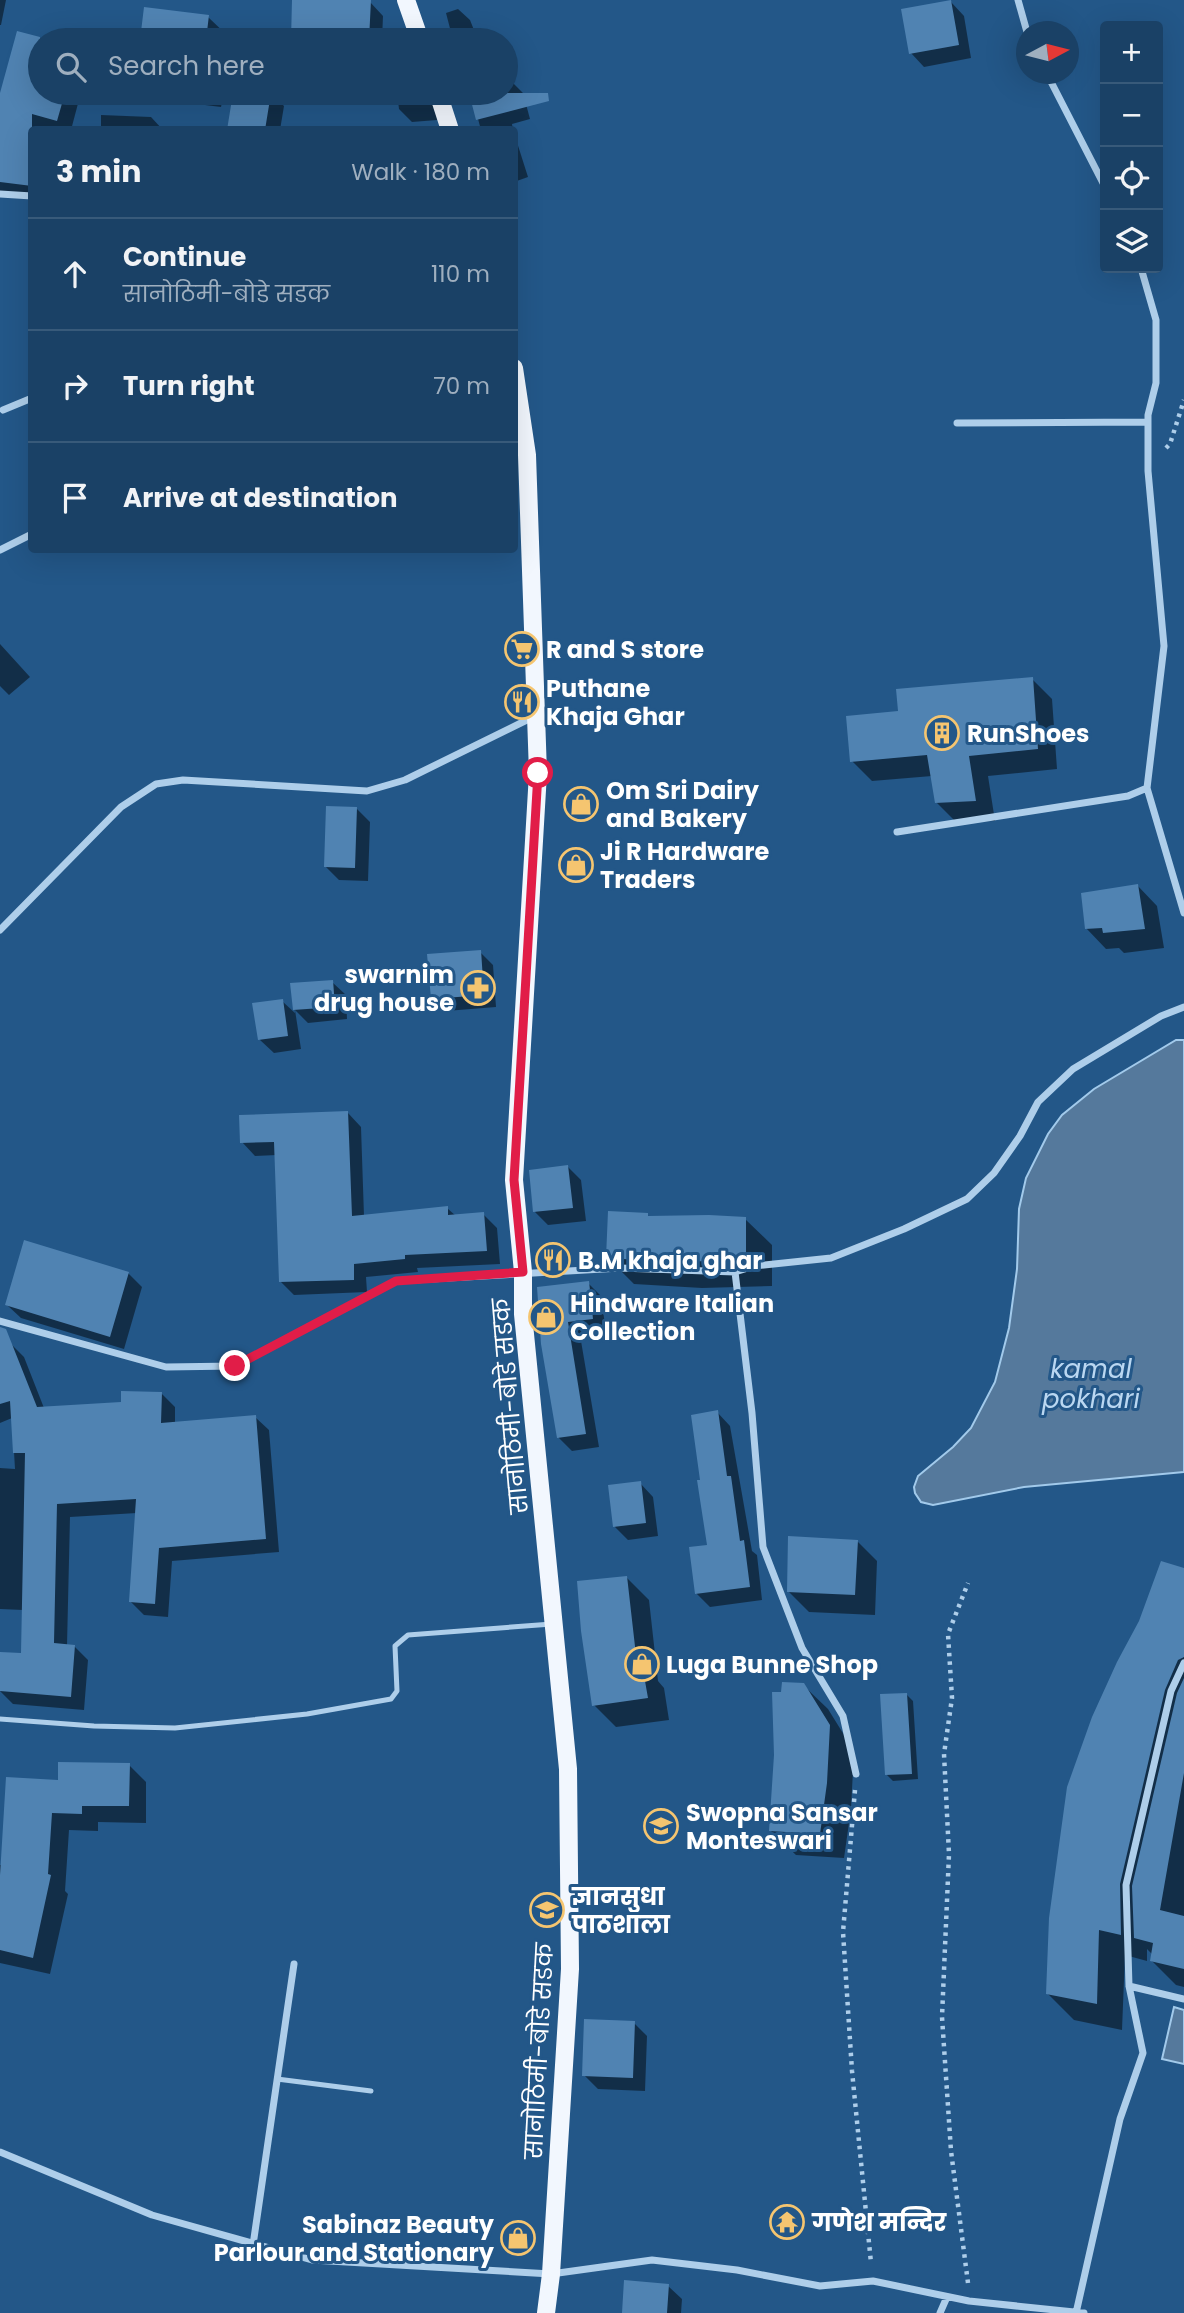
<!DOCTYPE html>
<meta charset="utf-8">
<style>
:root{--surface:#1a4166;--page:#274c6f;--text:#f1f3f6;--muted:#9fafbf;--line:#385a7a}
body{margin:0;font-family:Poppins,"Noto Sans Devanagari",sans-serif;background:var(--page);color:var(--text)}
.controls{position:absolute;right:21px;top:21px;display:grid;overflow:hidden;border-radius:7px;box-shadow:0 7px 28px #0002}
.controls button{width:63px;height:63px;display:grid;place-items:center;padding:0;border:0;border-bottom:2px solid var(--line);background:var(--surface);color:var(--text);font:35px sans-serif}
.compass{position:absolute;left:1016px;top:21px;width:63px;height:63px;border-radius:50%;background:var(--surface);box-shadow:0 7px 28px #0002;rotate:83deg}
.stop{position:absolute;width:21px;height:21px;margin:-16px;border:5px solid #e11d48;border-radius:50%;background:#fff}
.stop.end{background:#e11d48;border-color:#fff;box-shadow:0 2px 7px #0008}
.list{margin:0;padding:0;list-style:none}
h2{display:flex;justify-content:space-between;align-items:center;height:91px;margin:0;padding:0 28px;font-size:30px}
h2 small{font-size:23px;font-weight:400;color:var(--muted)}
.list li{display:grid;grid-template-columns:46px 1fr auto;gap:21px;align-items:center;box-sizing:border-box;height:112px;padding:0 28px;border-top:2px solid var(--line)}
.list b{display:block;font-size:26px;white-space:nowrap}
.list p{margin:0;font-size:23px;white-space:nowrap;color:var(--muted)}
.list em{font-size:23px;font-style:normal;color:var(--muted)}
.icon{flex:none;width:38px;height:38px;fill:none;stroke:currentColor;stroke-width:2;stroke-linecap:round;stroke-linejoin:round}
.map{position:relative;flex:none;width:1184px;height:2313px;overflow:hidden}
.search{position:absolute;background:var(--surface);box-shadow:0 7px 28px #0002;left:28px;top:28px;width:490px;height:77px;display:flex;align-items:center;gap:18px;box-sizing:border-box;padding:0 24px;border-radius:38px;color:var(--muted);font-size:26px}
.panel{position:absolute;background:var(--surface);box-shadow:0 7px 28px #0002;left:28px;top:126px;width:490px;height:427px;border-radius:7px}
.map>svg:first-child{display:block}
.water{fill:#55799c;stroke:#a2caeb;stroke-width:2}
.shadow{fill:#0007}
.building{fill:#5083b2}
.lines{fill:none;stroke-linecap:round;stroke-linejoin:round}
.path{stroke:#aeceea;stroke-width:4.5;stroke-dasharray:3.5 5;stroke-linecap:butt}
.service{stroke:#aeceea;stroke-width:5}
.minor{stroke:#aeceea;stroke-width:7}
.primary{stroke:#f2f7fe;stroke-width:18}
.route{stroke:#e11d48;stroke-width:9}
.labels{text-anchor:middle;dominant-baseline:central;stroke-width:6;stroke-linejoin:round;paint-order:stroke}
.poi-label{font-size:24px;font-weight:bold;fill:#fff;stroke:#235788;text-anchor:start}
.street-label{font-size:24px;fill:#fff;stroke:#235788}
.water-label{font-size:26px;font-style:italic;fill:#bad7f1;stroke:#235788}
</style>
<div class="map">
<svg width="1184" height="2313" viewBox="0 0 1184 2313">
<rect width="100%" height="100%" fill="#235788"/>
<!-- water -->
<path class="water" d="M1176,1040H1184V1472L1024,1487L933,1505L921,1502L915,1493L914,1487L918,1476L953,1447L971,1428L995,1382L1009,1328L1017,1269L1019,1209L1026,1178L1048,1134L1062,1115L1094,1089Z
M1174,2007L1184,2010V2064L1162,2059Z"/>
<!-- shadow -->
<path class="shadow" d="M0,0H6L1,25H0Z
M294,0L370,2L383,16L382,40H293Z
M951,2L964,16L971,58L924,67L911,53Z
M146,9L208,17L229,37L228,40H142Z
M458,9L470,20L478,40H453L446,13Z
M18,33L45,40H40V93H76L80,96L71,130H32V197L0,194V100Z
M512,82L523,93L530,119L512,124L513,130H481L471,93H506V84Z
M151,93H224L221,107L157,99Z
M235,93H271L284,106L280,130H228Z
M397,93H435L437,120L412,122L399,109Z
M101,115L151,117L163,130H101Z
M514,133L528,177L514,182Z
M0,644L30,677L9,695L0,686Z
M1032,679L1052,699L1057,769L988,776L995,821L956,822L936,802L932,776L872,781L852,761L900,712Z
M357,809L370,822L368,881L339,880L326,867Z
M1137,885L1157,906L1164,948L1124,953L1119,948L1106,949L1086,928Z
M480,952L493,965L496,1007L446,1011L432,998Z
M332,982L346,995L347,1019L308,1023L295,1010L301,1049L274,1053L260,1040L282,1001L295,1013L292,984Z
M348,1113L361,1127L364,1216L447,1208L456,1216L483,1214L497,1228L500,1264L417,1268L418,1272L366,1277L367,1292L294,1295L281,1282L277,1155L255,1156L242,1142Z
M568,1167L581,1180L586,1221L548,1225L535,1212Z
M647,1215L651,1218L745,1219L772,1245V1286L702,1288L634,1284L607,1257Z
M128,1273L142,1287L124,1349L21,1318L7,1305Z
M588,1283L601,1296L606,1332L580,1335L599,1447L572,1451L559,1438L543,1343Z
M10,1343L24,1357L44,1408L122,1404L161,1393L175,1407V1423L255,1417L269,1430L279,1552L172,1561L168,1617L144,1615L130,1601L137,1513L70,1517L67,1646H74L88,1660L84,1710L13,1704L0,1691V1680L22,1655L23,1610L0,1609V1468L15,1469L12,1418L0,1423V1351Z
M717,1412L730,1426L752,1551L757,1555L762,1600L710,1607L696,1593L709,1547L702,1481Z
M640,1483L653,1497L658,1536L628,1540L615,1527Z
M857,1541L877,1561L875,1615L809,1612L789,1592Z
M1184,1570V1987L1176,1985L1152,1961L1153,1955L1147,1949V1961L1125,1955L1122,2030L1074,2020L1048,1994Z
M627,1578L649,1600L658,1681L664,1688L669,1720L616,1727L594,1705Z
M803,1685L828,1709L854,1751L851,1809L844,1858L796,1855L771,1831L776,1755L783,1694Z
M907,1695L913,1701L918,1779L893,1781L887,1775Z
M129,1765L146,1782V1823L98,1822V1831L69,1830L65,1891L68,1894L50,1974L0,1963V1865H2L60,1782Z
M634,2023L647,2036L645,2091L598,2089L584,2075Z
M668,2286L682,2299L681,2313H624Z"/>
<!-- building -->
<path class="building" d="M292,0H371L369,40H291Z
M951,0L959,45L909,54L901,9Z
M144,7L209,15L206,40H140Z
M17,31L40,37V93H65L57,121L32,114V186L0,182V93Z
M233,93H271L265,130H227Z
M469,93H548L549,101L476,120Z
M1033,677L1038,749L969,756L976,801L935,803L927,755L850,762L846,716L898,711L896,689Z
M326,806L357,807L355,868L324,867Z
M1138,884L1145,929L1103,933L1102,928L1085,929L1081,893Z
M481,950L484,995L431,999L427,954Z
M333,980L335,1007L293,1010L290,983Z
M283,999L288,1036L258,1040L252,1003Z
M348,1111L352,1216L448,1206V1215L484,1212L487,1251L405,1255V1259L354,1264V1280L279,1282L274,1142L240,1143L239,1115Z
M568,1165L573,1208L533,1212L529,1170Z
M608,1211L648,1213V1216L709,1215L746,1217V1260L674,1262L606,1258Z
M24,1240L129,1272L110,1337L5,1305Z
M589,1281L593,1319L568,1322L586,1434L557,1438L541,1344L537,1287Z
M0,1327L6,1329L37,1407L121,1402V1391L162,1392L161,1423L256,1415L266,1539L159,1548L155,1604L129,1602L136,1499L57,1504L54,1643L75,1645L71,1697L0,1691V1652L21,1653L25,1453H13L10,1401L0,1404Z
M718,1410L727,1476H731L740,1541L744,1540L750,1587L695,1594L689,1547L707,1545L697,1480H700L691,1415Z
M641,1481L646,1523L613,1527L608,1485Z
M788,1536L858,1540L855,1595L787,1592Z
M1161,1561L1184,1568V1657L1178,1660L1165,1690L1120,1884L1121,1935L1099,1930L1097,2004L1046,1994L1049,1918L1067,1787L1092,1717L1117,1662L1139,1621Z
M627,1576L637,1664H642L648,1698L592,1706L581,1631L577,1581Z
M1184,1678V1773L1160,1910L1184,1916V1969L1150,1961L1153,1943L1134,1938L1132,1886L1177,1693Z
M782,1682L804,1683L830,1725L827,1783L820,1834L769,1831L774,1755L772,1692H781Z
M907,1693L912,1774L885,1775L880,1694Z
M58,1762L130,1763L129,1806H82V1814L52,1813L48,1874L51,1875L33,1958L0,1950V1875L6,1777L58,1780Z
M584,2019L635,2021L633,2078L582,2076Z
M624,2280L669,2284L667,2313H622Z"/>
<g class="lines">
<!-- path -->
<path class="path" d="M1166,448L1170,444L1184,400
M855,1790L843,1932L852,2071L871,2263
M968,2283L951,2151L942,2017L949,1854L944,1754L952,1698L948,1634L968,1583"/>
<!-- service -->
<path class="service" d="M0,1719L94,1726L175,1728L307,1714L391,1699L397,1691L395,1646L408,1635L552,1624
M277,2079L371,2091"/>
<!-- minor -->
<path class="minor" d="M1018,0L1027,32
M1047,74L1105,187
M0,194L32,196
M1141,268L1156,320V383L1148,415V471L1164,646L1147,788L1184,913
M3,410L32,398
M957,423L1148,422
M0,550L32,534
M897,832L1128,796L1147,788
M0,930L121,807L156,784L183,780L367,791L405,780L535,716
M735,1272L752,1413L763,1547L802,1648L843,1716L856,1774
M0,1321L166,1367L235,1366L396,1281L620,1268L735,1272L754,1266L831,1258L904,1229L967,1199L994,1173L1020,1136L1038,1102L1073,1069L1161,1016L1184,1007
M1129,1986L1184,1999
M0,2152L152,2215L312,2260L551,2274L652,2260L737,2270L820,2286L873,2281L969,2301L1084,2313
M253,2245L294,1964
M940,2313L947,2297
M1076,2313L1120,2119L1143,2053L1129,1986L1126,1885L1171,1691L1184,1663"/>
<!-- primary -->
<path class="primary" d="M406,0L420,40
M438,93L450,130
M514,368L527,455L538,773L514,1180L523,1272V1314L568,1769L570,1969L551,2274L546,2313"/>
</g>
<g class="lines">
<!-- route -->
<path class="route" d="M235,1366L396,1281L523,1272L514,1180L538,773"/>
</g>
<!-- icons -->
<defs>
<g id="supermarket-ring" transform="scale(1.75)"><circle r="9.5" fill="#235788" stroke="#f5c570" stroke-width="1.5"/><path d="M-6-5.5h2.5l.6 2H6L4.5 2H-2.5L-4.4-4H-6ZM-1.5 3.2a1.3 1.3 0 1 0 .1 0ZM3 3.2a1.3 1.3 0 1 0 .1 0Z" fill="#f5c570"/></g>
<g id="restaurant-ring" transform="scale(1.75)"><circle r="9.5" fill="#235788" stroke="#f5c570" stroke-width="1.5"/><path d="M-5-6h1v4h1v-4h1v4h1v-4h1v5L-1.5 .5V6h-2V.5L-5-1ZM5-6V6H3V1.5H1.5Q1.5-4 5-6Z" fill="#f5c570"/></g>
<g id="building-ring" transform="scale(1.75)"><circle r="9.5" fill="#235788" stroke="#f5c570" stroke-width="1.5"/><path d="M-4-6H4V6H1V3H-1V6H-4ZM-2.5-4.3h1.7v1.8h-1.7ZM.8-4.3h1.7v1.8H.8ZM-2.5-1h1.7V.8h-1.7ZM.8-1h1.7V.8H.8Z" fill="#f5c570"/></g>
<g id="shop-ring" transform="scale(1.75)"><circle r="9.5" fill="#235788" stroke="#f5c570" stroke-width="1.5"/><path d="M-5-2.5h2.3a2.7 3.5 0 0 1 5.4 0H5L5.5 6h-11ZM-1.5-2.5h3a1.5 2.3 0 0 0-3 0Z" fill="#f5c570"/></g>
<g id="pharmacy-ring" transform="scale(1.75)"><circle r="9.5" fill="#235788" stroke="#f5c570" stroke-width="1.5"/><path d="M-2-6h4v4h4v4h-4v4h-4v-4h-4v-4h4Z" fill="#f5c570"/></g>
<g id="school-ring" transform="scale(1.75)"><circle r="9.5" fill="#235788" stroke="#f5c570" stroke-width="1.5"/><path d="M0-5L7-2L0 1L-7-2ZM-4 1L0 2.5L4 1V4Q0 6-4 4Z" fill="#f5c570"/></g>
<g id="temple-ring" transform="scale(1.75)"><circle r="9.5" fill="#235788" stroke="#f5c570" stroke-width="1.5"/><path d="M0-6L5-2H3V0L6.5 2.5H4V6H1.5V3h-3V6H-4V2.5H-6.5L-3 0V-2H-5Z" fill="#f5c570"/></g>
</defs>
<g fill-rule="evenodd">
<use href="#supermarket-ring" x="522" y="649"/>
<use href="#restaurant-ring" x="522" y="702"/>
<use href="#building-ring" x="942" y="733"/>
<use href="#shop-ring" x="581" y="804"/>
<use href="#shop-ring" x="576" y="865"/>
<use href="#pharmacy-ring" x="478" y="988"/>
<use href="#restaurant-ring" x="553" y="1260"/>
<use href="#shop-ring" x="546" y="1317"/>
<use href="#shop-ring" x="642" y="1664"/>
<use href="#school-ring" x="661" y="1826"/>
<use href="#school-ring" x="547" y="1910"/>
<use href="#temple-ring" x="787" y="2222"/>
<use href="#shop-ring" x="518" y="2238"/>
</g>
<g class="labels">
<!-- poi labels -->
<g class="poi-label">
<text x="546" y="649">R and S store</text>
<text x="546" y="688">Puthane<tspan x="546" dy="28">Khaja Ghar</tspan></text>
<text x="967" y="733">RunShoes</text>
<text x="606" y="790">Om Sri Dairy<tspan x="606" dy="28">and Bakery</tspan></text>
<text x="600" y="851">Ji R Hardware<tspan x="600" dy="28">Traders</tspan></text>
<text x="454" y="974" text-anchor="end">swarnim<tspan x="454" dy="28">drug house</tspan></text>
<text x="578" y="1260">B.M khaja ghar</text>
<text x="570" y="1303">Hindware Italian<tspan x="570" dy="28">Collection</tspan></text>
<text x="666" y="1664">Luga Bunne Shop</text>
<text x="686" y="1812">Swopna Sansar<tspan x="686" dy="28">Monteswari</tspan></text>
<text x="572" y="1896">ज्ञानसुधा<tspan x="572" dy="28">पाठशाला</tspan></text>
<text x="812" y="2222">गणेश मन्दिर</text>
<text x="494" y="2224" text-anchor="end">Sabinaz Beauty<tspan x="494" dy="28">Parlour and Stationary</tspan></text>
</g>
<!-- street labels -->
<g class="street-label">
<text transform="translate(510 1406) rotate(-95)">सानोठिमी-बोडे सडक</text>
<text transform="translate(539 2051) rotate(-87)">सानोठिमी-बोडे सडक</text>
</g>
<!-- water labels -->
<g class="water-label">
<text x="1091" y="1369">kamal<tspan x="1091" dy="30">pokhari</tspan></text>
</g>
</g>
</svg>
<div class="controls">
<button>+</button>
<button>−</button>
<button><svg class="icon" aria-label="locate" viewBox="0 0 24 24"><circle cx="12" cy="12" r="6"/><path d="M12 2v4M12 18v4M2 12h4M18 12h4"/></svg></button>
<button><svg class="icon" aria-label="layers" viewBox="0 0 24 24"><path d="M12 4l9 5-9 5-9-5zM3 14l9 5 9-5"/></svg></button>
</div>
<svg class="compass" viewBox="-18 -18 36 36"><path d="M0-13l5 13h-10z" fill="#e53935"/><path d="M0 13l5-13h-10z" fill="#9fafbf"/></svg>
<div class="stop" style="left:538px;top:773px"></div>
<div class="stop end" style="left:235px;top:1366px"></div>
<div class="search"><svg class="icon" aria-label="search" viewBox="0 0 24 24"><circle cx="10" cy="10" r="6"/><path d="M15 15l6 6"/></svg>Search here</div>
<section class="panel">
<h2>3 min<small>Walk · 180 m</small></h2>
<ul class="list">
<li><svg class="icon" aria-label="ahead" viewBox="0 0 24 24"><path d="M12 20V5M6 11l6-6 6 6"/></svg><div><b>Continue</b><p>सानोठिमी-बोडे सडक</p></div><em>110 m</em></li>
<li><svg class="icon" aria-label="right" viewBox="0 0 24 24"><path d="M7 20v-9h11M14 6l5 5-5 5"/></svg><div><b>Turn right</b></div><em>70 m</em></li>
<li><svg class="icon" aria-label="arrive" viewBox="0 0 24 24"><path d="M6 21V4h12l-3 4 3 4H6"/></svg><div><b>Arrive at destination</b></div></li>
</ul>
</section>
</div>
